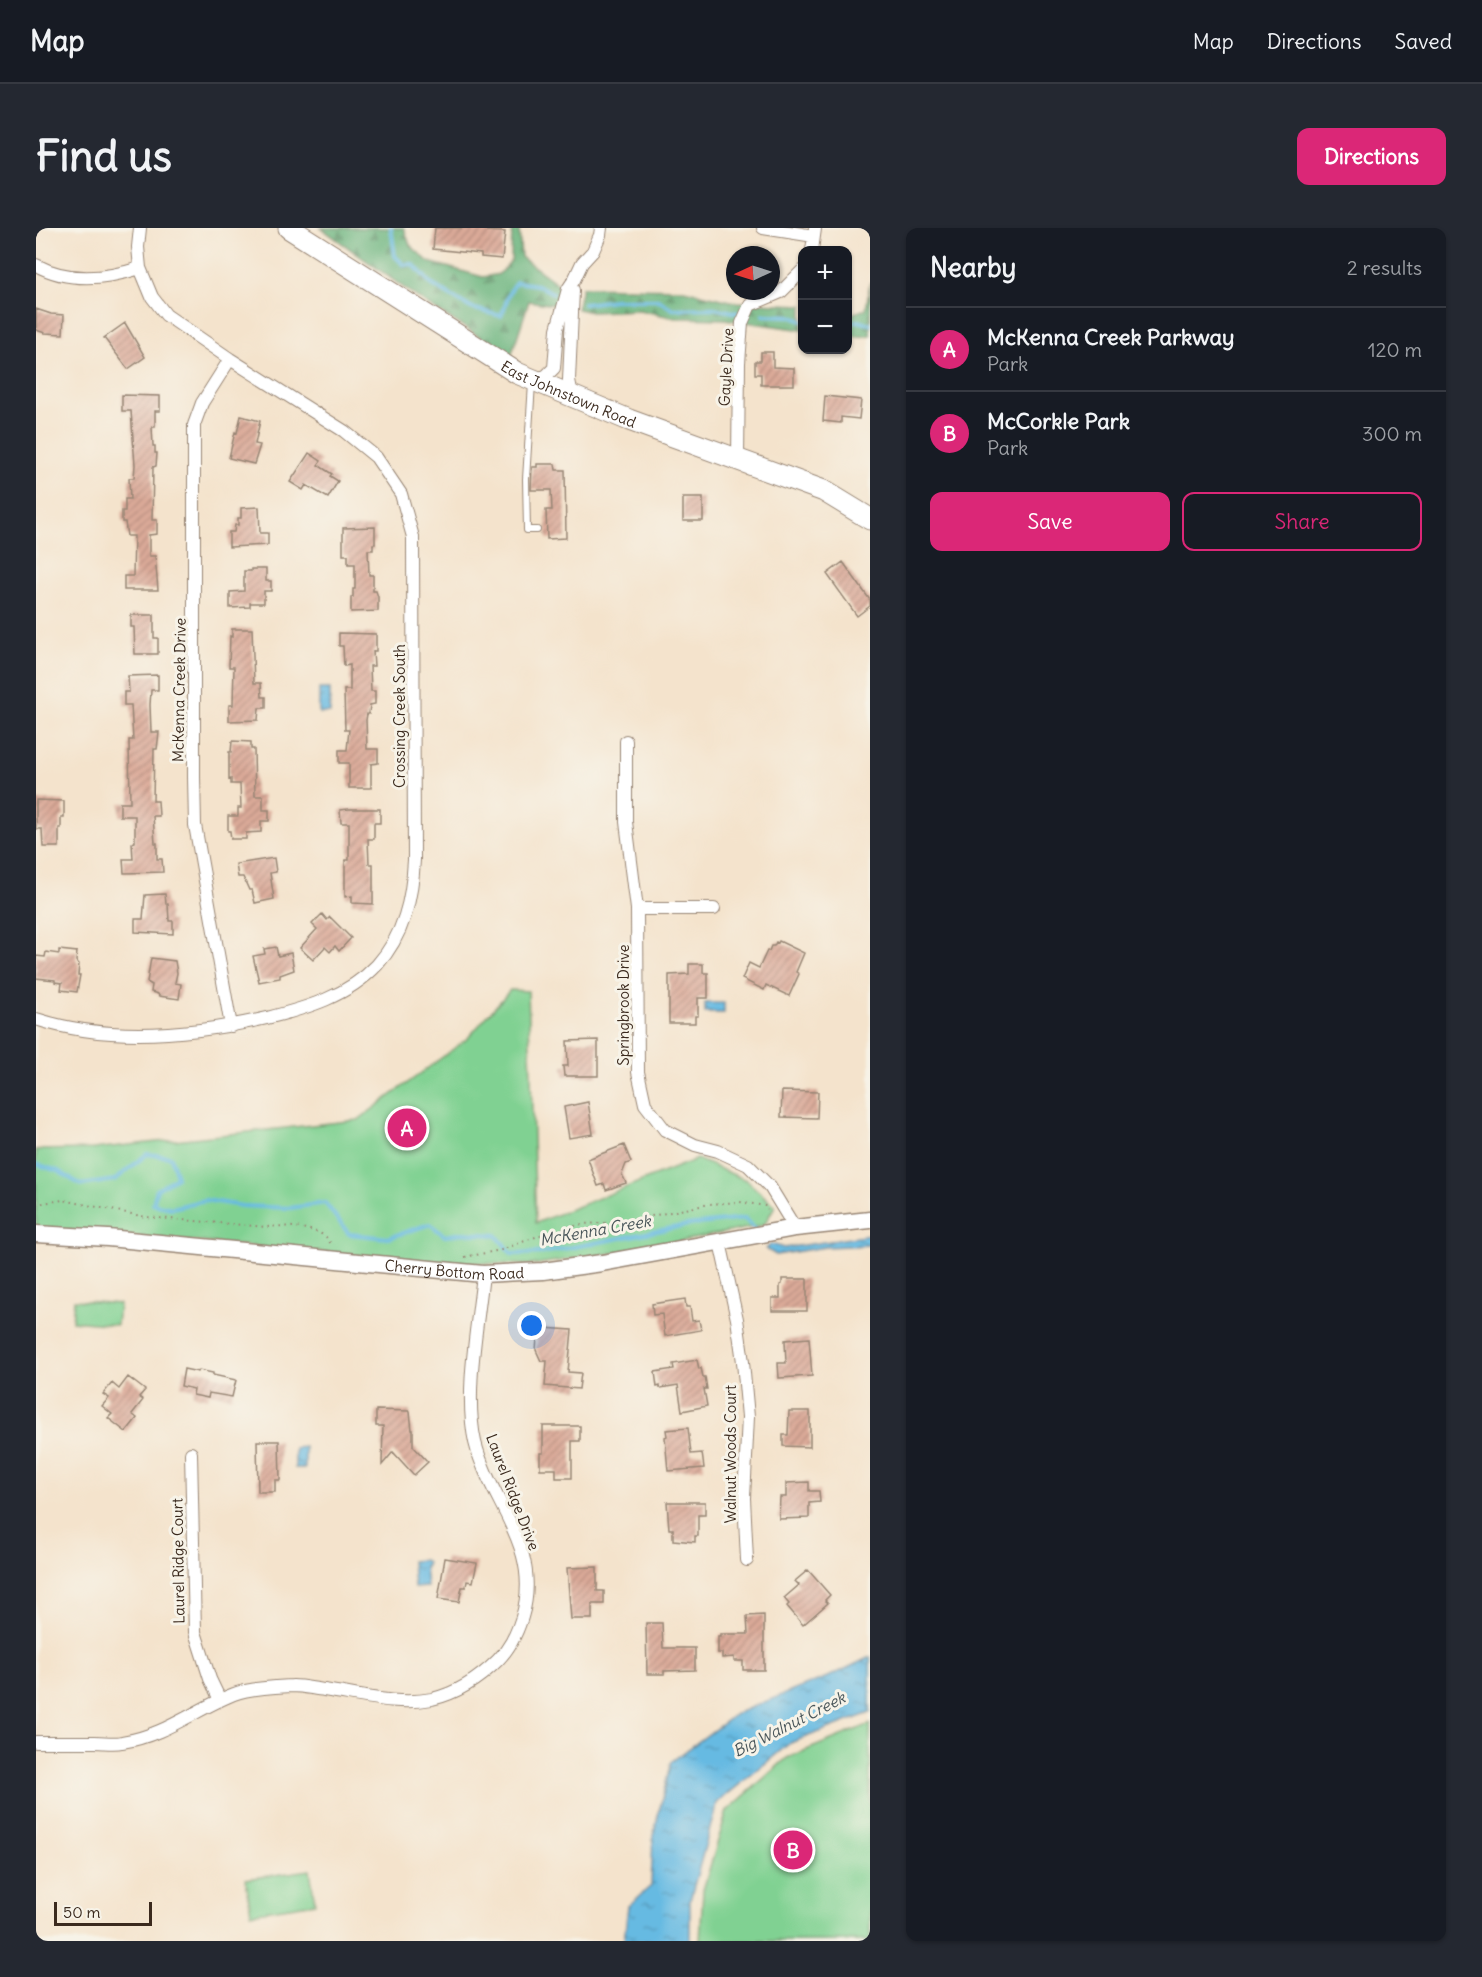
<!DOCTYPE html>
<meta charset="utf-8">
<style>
:root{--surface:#171b24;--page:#242831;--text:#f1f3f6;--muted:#9ea1a6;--line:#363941;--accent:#db2777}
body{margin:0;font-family:Delius,sans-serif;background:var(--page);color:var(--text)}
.controls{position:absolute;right:18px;top:18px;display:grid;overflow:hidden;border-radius:12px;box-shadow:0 2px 4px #0004}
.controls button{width:54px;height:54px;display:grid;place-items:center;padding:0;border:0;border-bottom:2px solid var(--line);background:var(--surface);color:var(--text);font:30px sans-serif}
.compass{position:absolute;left:690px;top:18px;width:54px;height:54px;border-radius:50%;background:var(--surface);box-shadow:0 2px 4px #0004;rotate:266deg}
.scale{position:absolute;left:18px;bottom:15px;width:98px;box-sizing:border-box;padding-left:6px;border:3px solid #3b2a1e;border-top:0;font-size:16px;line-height:21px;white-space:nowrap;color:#3b2a1e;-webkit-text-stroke:4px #f7f3e8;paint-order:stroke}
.you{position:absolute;left:496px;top:1098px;width:21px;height:21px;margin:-15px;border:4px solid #fff;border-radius:50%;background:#1a73e8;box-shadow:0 0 0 9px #1a73e833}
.badge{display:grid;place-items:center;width:39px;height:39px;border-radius:50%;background:var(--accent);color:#fff;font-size:20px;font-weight:700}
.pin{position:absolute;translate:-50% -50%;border:3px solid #fff;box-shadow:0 2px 6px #0006}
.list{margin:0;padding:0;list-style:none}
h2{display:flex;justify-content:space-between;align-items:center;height:78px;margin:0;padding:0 24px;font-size:26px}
h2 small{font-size:20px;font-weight:400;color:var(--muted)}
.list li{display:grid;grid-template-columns:39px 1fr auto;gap:18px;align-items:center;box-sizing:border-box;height:84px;padding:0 24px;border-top:2px solid var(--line)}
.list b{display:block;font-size:22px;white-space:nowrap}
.list p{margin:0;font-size:20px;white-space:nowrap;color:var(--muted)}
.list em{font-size:20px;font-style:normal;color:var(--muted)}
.actions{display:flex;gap:12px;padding:18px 24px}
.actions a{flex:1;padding:14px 0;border:2px solid var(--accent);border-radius:12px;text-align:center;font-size:21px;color:var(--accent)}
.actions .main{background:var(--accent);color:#fff}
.map{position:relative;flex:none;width:834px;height:1713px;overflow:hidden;border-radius:12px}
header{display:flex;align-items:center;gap:36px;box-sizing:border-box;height:84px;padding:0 30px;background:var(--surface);border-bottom:2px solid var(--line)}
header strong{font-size:28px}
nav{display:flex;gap:33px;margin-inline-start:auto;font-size:21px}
.intro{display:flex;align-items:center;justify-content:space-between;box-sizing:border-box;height:144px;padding:0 36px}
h1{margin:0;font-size:42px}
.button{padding:15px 27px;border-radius:12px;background:var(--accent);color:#fff;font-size:21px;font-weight:700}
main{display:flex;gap:36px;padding:0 36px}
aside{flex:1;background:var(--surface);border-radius:12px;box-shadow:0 2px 4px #0004}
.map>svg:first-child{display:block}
.forest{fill:url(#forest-firs);stroke:#526e4d;stroke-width:1.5}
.green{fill:#80d192;stroke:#5e7e58;stroke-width:1.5}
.water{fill:url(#water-ripples);stroke:#507280;stroke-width:1.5}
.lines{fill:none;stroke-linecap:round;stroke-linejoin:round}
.stream{stroke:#66bae2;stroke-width:4}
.building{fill:url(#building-hatch)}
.service-casing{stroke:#988675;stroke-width:8}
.minor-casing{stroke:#988675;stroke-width:14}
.secondary-casing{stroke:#988675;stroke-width:19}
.trunk-casing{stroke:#988675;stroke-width:23}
.path{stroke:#988675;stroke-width:2;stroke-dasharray:1.5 4.5;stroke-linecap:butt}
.service{stroke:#fff;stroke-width:6}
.minor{stroke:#fff;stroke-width:12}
.secondary{stroke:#fff;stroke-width:16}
.trunk{stroke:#fff;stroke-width:21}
.labels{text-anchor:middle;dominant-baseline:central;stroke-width:6;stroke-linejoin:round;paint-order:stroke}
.street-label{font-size:15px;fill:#3b2a1e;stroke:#f7f3e8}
.water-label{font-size:16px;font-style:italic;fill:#485559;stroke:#f7f3e8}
</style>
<header>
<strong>Map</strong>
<nav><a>Map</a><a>Directions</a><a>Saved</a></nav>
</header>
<div class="intro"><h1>Find us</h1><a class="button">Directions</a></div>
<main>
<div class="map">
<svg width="834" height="1713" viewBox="0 0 834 1713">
<defs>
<pattern id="forest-firs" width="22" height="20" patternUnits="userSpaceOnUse" patternTransform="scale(1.5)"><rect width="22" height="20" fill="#68b37c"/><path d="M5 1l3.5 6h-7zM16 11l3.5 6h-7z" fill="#579265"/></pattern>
<pattern id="water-ripples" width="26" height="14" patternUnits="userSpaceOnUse" patternTransform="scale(1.5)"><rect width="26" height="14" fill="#66bae2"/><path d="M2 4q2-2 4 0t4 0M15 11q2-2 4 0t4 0" fill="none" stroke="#5597b7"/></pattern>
<pattern id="building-hatch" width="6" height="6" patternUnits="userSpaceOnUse" patternTransform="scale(1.5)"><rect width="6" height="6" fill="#dbaa99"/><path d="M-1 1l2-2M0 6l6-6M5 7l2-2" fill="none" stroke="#b38b7c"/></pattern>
</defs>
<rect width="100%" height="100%" fill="#f7f3e8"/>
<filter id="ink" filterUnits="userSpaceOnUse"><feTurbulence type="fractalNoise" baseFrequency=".0167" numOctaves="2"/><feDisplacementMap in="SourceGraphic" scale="12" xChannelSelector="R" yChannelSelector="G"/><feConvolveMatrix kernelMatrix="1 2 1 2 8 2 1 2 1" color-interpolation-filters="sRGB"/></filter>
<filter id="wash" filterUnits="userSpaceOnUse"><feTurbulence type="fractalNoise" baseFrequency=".008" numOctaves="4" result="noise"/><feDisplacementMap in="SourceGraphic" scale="24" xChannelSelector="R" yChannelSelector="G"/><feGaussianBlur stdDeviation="1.35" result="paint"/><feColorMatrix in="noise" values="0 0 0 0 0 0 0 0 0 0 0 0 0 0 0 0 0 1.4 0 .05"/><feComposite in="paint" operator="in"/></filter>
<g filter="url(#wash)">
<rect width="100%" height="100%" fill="#f4e3cc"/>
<!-- forest -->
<path class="forest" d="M285,0H368L374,17L393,34L447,49L463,46L475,33L476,0H483L485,29L526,59L518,77L493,73L475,128L389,75Z
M834,54V108L812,109V85L815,86L830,81Z
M546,59L644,61L699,74L766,77V102L688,91L639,90L603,82L556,84L541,81Z"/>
<!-- green -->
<path class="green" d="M474,762L492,763L500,995L661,931L710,952L739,978L728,997L605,1021L495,1037L388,1033L0,1000V922L57,921L322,892L432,810Z
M38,1072L83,1076L81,1097L36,1093Z
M834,1496V1713H664L667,1662L691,1583L751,1530Z
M274,1642L279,1675L215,1685L210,1651Z"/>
<!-- water -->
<path class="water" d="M283,461H294V485H283Z
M669,775H688V785H669Z
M834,1007V1017L789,1019L740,1027L730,1021L735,1016L748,1020Z
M269,1219V1240H259V1220Z
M388,1332L391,1334V1338L389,1339L391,1359L378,1360L376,1333Z
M834,1429V1485L754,1515L681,1575L654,1672V1713H588L592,1678L615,1658L617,1609L635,1534L701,1485L799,1446Z"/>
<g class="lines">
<!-- stream -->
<path class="stream" d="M355,0L359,28L368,37L377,36L395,56L435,80L465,88C472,74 470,66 480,54L501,57L517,65
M548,76L579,72H622L637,81L678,80L702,85
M727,87L754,88L766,93
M812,95L822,93L834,96
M0,936L22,943L45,957L79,952L111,926L135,929L141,949L121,961L117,976L136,980L169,972L206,978L254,980L289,975L313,1006L352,1010L394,996L409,1008L426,1005L460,1007L476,1026L507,1025L652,997L709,991L719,1002"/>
</g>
<g id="blocks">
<!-- building -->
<path class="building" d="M399,0H452L451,3L469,4L466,31L445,29V26L397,21Z
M0,81L15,86L28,87L27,106L9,105L0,102Z
M89,95L109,129L92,141L68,110Z
M725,124H737V139L758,140V157H725V146H719V133H725Z
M86,167L124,168V183H119V199H116L117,218H119V225H121L120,238L117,239L116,292H121V306L113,307V328H119L122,362H88V348H97L98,308H91L89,294H86V283H89V271H94L93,250H98L99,237L95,183H86Z
M789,168L825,172L823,191L805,189V195L787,193Z
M205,188L224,193L219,216L224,217L218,236L193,230L199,204L201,205Z
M273,225L285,233L282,237L296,246L294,248L302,253L292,270L270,257L267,262L254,254Z
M501,236H519L520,242H529L530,310L511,311L510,282H516L515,262H495L496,239H501Z
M647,270H667V293H647Z
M223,279L224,305H232V317L193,319V304H198L199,297H202V290H205V280Z
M339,299V316H337V322H332L333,347H337V363H340L342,369V383L315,384V369H317V361H319V336H312V327H307V300Z
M807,334L834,372V378L821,388L791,346Z
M215,341H230V353H235V363H228V375H214V379L194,380V364L208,363V343H215Z
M95,387H118V410H122V426H99L98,399H95Z
M196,401H216L218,455H225L226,469H230V480H223L222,492L193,493V477H197L198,439H193L194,408L196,409Z
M303,405L340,406V423H337L338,438H334L335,463H339V476L334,477L333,486H331L330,492L331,521H342V535L335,536V560H313V535H303V522H311L313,502H309L308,462H314V437L308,438L307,418H303Z
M122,447V462H115L114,477L115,504H123L121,521H118L117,573H122L123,588H117L119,615H121V631H126L127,644L88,645L87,631H97L96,615L99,614V588H84V575H94L93,512H97L95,477H88V464H93L92,448Z
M196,513L215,514V521H218L219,568H227V582H233V593H225V604L210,605V611H195L194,603H192V588H202V580H205L204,556H195V551L193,552V524H195Z
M0,572L28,573V589H25V600H23V619H7L6,601H0Z
M313,581H344V595H338V611H332L333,636H337V676L316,675V668L309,669V632H313V595H305L304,582Z
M238,630L240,644L234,645L238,671L219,675L216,662H213L207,649H202L200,636Z
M129,666L130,676H132L133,693H137V706L99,704V691H107L109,667Z
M286,686L291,692L294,689L315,710L303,723L299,718L294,724L289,719L277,732L264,720L281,701L276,696Z
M743,713L768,725L760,744L763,746L753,768L730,757L728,762L706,751L713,735L723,740L731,723H733L735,718H738L740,714L742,715Z
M240,719L242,728L255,725L258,742L244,747V750L223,754L217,728L229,726L228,721Z
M23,722L41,724L40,733L43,736L42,747H44L41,764L25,762L26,755L19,754V752L0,750V728L9,729L10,724L23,726Z
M115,730L139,733L141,745L139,755L145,756L143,771L123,768L122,766L115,764L116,757L111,754Z
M653,736H667V745H672V770H662V788H659V795H633V747L653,746Z
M562,812V848H528L527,838H532L531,813Z
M746,863L782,864L781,890L745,889Z
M552,874L557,906L533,910L528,879Z
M588,917L595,934L590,936L586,946L590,955L570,962L568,956L562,958L552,931Z
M746,1051H771V1083H736V1070H744V1057L746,1056Z
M649,1071L650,1079H654L656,1093L663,1092L665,1102L629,1108L626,1086L617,1087L616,1076Z
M507,1100L536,1102L532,1144L545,1145L543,1161L509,1158L511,1133H505L500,1122L501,1110Z
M773,1110L776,1148L743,1150L742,1135H750L749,1112Z
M661,1132L663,1141L665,1140L667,1149H669L671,1161H668L671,1178L646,1183L642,1157L624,1160V1158L621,1159L619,1144L638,1141L637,1136Z
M148,1141L162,1144L163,1142L177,1145V1147L200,1152L196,1169L173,1165L172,1170L157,1167L158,1161L145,1158Z
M92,1149L109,1162L103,1169L107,1172L96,1186L101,1190L90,1204L72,1190L76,1186L66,1178L73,1170L67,1166L76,1155L83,1161Z
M340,1182L373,1183L374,1184L376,1202H377V1218L392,1234L378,1247L357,1224L346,1237L347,1198H340Z
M753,1183H774V1219L747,1218V1207H752Z
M507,1198H544V1213H536V1250H520V1241H504V1225H507Z
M652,1200L655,1226L666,1225L668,1240L632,1243L629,1209L631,1208L630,1202Z
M221,1213H243L244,1252H239V1264H222Z
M773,1254V1263H783L784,1274L773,1275V1290L743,1291L744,1269H750V1255Z
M631,1274H669V1287H662V1308H659V1314L637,1312V1301H633Z
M409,1330L441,1335L437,1354L431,1353L430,1359H426L423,1374L402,1371Z
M561,1339V1363H568V1376H556V1391H535L531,1340Z
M772,1342L794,1367L789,1372L792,1375L767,1397L751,1378L753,1376L748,1370L763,1357L759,1353Z
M728,1387V1442H707V1433H698V1429L686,1430V1425H682V1409H684V1406H712L711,1388Z
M610,1395H626L627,1420H659V1442L628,1443V1446H611Z"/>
</g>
</g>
<g filter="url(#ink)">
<use href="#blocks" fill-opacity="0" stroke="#988675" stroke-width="1.5"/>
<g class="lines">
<!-- service casing -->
<g class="service-casing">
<path id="service" d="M496,155L490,251L491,302H501"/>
</g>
<!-- minor casing -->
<g class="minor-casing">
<path id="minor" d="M727,0L778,8
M776,22L779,1
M0,37C33,55 70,51 104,40
M537,62L533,152L535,162L539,169
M194,131L166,175L158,197V549L159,597L195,798
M498,151L510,148L518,140L521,101L532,61L538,52L546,35L557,23L564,7L565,0
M702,232L703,135L706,95L714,77L745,64L766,43
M590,513V594L601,681L602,844L609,876L629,902L659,917L682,923L712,937L734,959L759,1000
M601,681H678
M0,791C74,815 157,807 231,790C271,780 312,768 341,737C368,707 376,671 378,632L377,309L365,266L340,229L308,203L194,131L130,87L116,69L104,40L102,19L104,0
M684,1014L701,1091L707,1134L712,1189L708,1270L711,1332
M155,1225L159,1404L174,1451L184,1472
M0,1514C20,1514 39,1514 59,1514C68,1514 78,1516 86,1514C128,1508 160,1481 198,1466C213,1460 241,1459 257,1458C267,1458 278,1461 288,1462C323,1467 362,1478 396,1471C422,1465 444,1450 462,1432C474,1420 481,1405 486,1389C507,1319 454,1275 439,1214C428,1165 442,1096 447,1046"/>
</g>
<!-- secondary casing -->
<g class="secondary-casing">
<g id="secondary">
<path id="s1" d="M0,1006L72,1010L447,1046L507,1043L566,1035L759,1000L834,992"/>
</g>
</g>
<!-- trunk casing -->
<g class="trunk-casing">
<g id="trunk">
<path id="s2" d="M253,0L481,145L593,192L788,263L834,291"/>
</g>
</g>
<!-- path -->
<path class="path" d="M0,976L27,972L110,989L231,999C246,997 277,999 290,1009C292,1011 294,1015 296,1017
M429,1029L465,1022L510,1005L547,996L587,994L673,976L704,974L730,978L731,982"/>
<!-- service -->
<use href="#service" class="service"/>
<!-- minor -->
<use href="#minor" class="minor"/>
<!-- secondary -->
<use href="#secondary" class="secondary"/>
<!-- trunk -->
<use href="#trunk" class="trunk"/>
</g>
</g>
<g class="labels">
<!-- street labels -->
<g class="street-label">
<text transform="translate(690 139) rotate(-87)">Gayle Drive</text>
<text stroke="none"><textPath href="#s2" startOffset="326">East Johnstown Road</textPath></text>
<text transform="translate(143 462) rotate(-89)">McKenna Creek Drive</text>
<text transform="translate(363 488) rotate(-90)">Crossing Creek South</text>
<text transform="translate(587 777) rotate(-90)">Springbrook Drive</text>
<text stroke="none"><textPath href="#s1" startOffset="420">Cherry Bottom Road</textPath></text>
<text transform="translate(694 1226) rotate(-90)">Walnut Woods Court</text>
<text transform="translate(477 1264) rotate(69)">Laurel Ridge Drive</text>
<text transform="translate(142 1333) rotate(-91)">Laurel Ridge Court</text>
</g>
<!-- water labels -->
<g class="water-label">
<text transform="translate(559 1002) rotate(-10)">McKenna Creek</text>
<text transform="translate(753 1496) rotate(-27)">Big Walnut Creek</text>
</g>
</g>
</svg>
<div class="controls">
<button>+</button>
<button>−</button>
</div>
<svg class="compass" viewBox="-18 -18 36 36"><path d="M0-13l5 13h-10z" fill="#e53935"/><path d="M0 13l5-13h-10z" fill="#9ea1a6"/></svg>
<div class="scale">50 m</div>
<div class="you"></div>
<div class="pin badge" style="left:371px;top:900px">A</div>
<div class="pin badge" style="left:757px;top:1622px">B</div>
</div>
<aside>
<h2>Nearby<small>2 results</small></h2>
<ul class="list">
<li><span class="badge">A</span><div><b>McKenna Creek Parkway</b><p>Park</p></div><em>120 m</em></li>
<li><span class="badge">B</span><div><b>McCorkle Park</b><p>Park</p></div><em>300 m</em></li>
</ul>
<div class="actions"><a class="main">Save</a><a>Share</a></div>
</aside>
</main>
